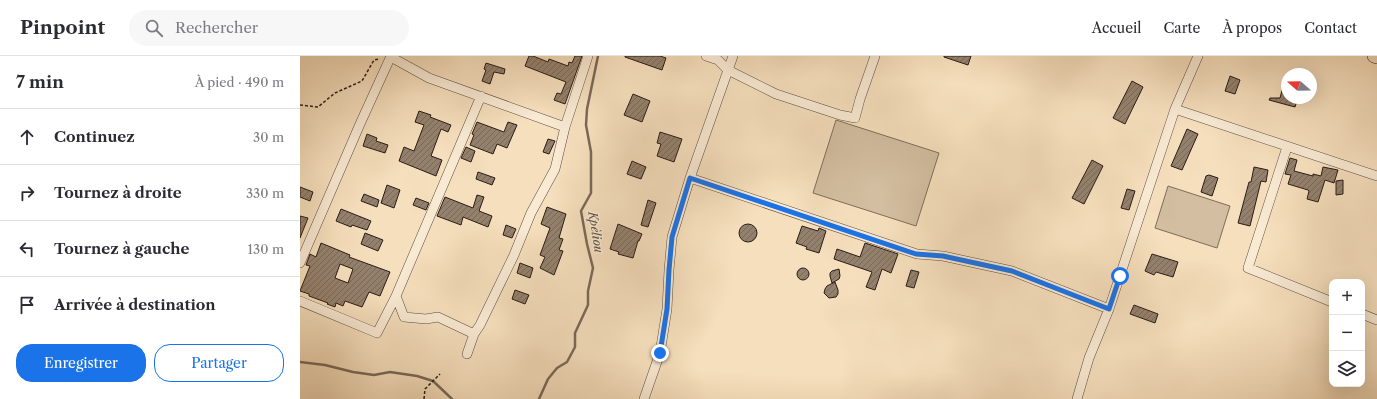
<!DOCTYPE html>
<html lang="fr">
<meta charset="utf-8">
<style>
:root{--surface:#fff;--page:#f7f7f7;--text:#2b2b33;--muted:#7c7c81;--line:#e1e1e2;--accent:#1a73e8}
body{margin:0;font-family:"Libre Caslon Text",serif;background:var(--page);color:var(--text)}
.controls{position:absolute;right:12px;bottom:12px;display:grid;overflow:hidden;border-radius:8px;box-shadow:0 4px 16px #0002}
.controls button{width:36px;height:36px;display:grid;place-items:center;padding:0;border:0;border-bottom:1px solid var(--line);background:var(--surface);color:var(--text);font:20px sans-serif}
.compass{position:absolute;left:981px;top:12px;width:36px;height:36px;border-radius:50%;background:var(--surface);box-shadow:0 4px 16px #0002;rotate:290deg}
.stop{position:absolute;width:12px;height:12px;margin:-9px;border:3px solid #1a73e8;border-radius:50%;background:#fff}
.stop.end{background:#1a73e8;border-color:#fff;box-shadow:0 1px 4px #0008}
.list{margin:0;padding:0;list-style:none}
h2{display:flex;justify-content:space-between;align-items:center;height:52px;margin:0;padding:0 16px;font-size:17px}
h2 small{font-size:13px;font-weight:400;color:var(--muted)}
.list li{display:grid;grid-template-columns:26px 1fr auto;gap:12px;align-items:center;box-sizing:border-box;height:56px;padding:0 16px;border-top:1px solid var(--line)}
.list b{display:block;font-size:15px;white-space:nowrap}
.list em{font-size:13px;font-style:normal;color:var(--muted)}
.actions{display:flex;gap:8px;padding:12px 16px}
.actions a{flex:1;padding:9px 0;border:1px solid var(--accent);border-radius:16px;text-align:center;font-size:14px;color:var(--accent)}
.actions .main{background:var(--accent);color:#fff}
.icon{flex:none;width:22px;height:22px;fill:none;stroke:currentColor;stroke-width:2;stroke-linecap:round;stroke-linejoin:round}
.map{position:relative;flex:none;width:1077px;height:343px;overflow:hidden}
header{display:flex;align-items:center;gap:24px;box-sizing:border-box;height:56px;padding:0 20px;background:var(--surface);border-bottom:1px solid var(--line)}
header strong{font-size:19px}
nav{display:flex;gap:22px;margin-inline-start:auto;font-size:14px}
.search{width:280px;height:36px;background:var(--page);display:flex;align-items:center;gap:10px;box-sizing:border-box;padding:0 14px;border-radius:22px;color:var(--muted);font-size:15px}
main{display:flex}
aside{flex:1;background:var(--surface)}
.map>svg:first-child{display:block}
.grass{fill:#d3bea1;stroke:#7e6d5c}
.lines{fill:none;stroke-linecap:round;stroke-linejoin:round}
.stream{stroke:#7a6959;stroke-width:2.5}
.building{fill:url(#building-hatch);stroke:#291c17;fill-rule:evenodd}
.minor-casing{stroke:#5c4d40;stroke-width:10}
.highway-casing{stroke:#291c17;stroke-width:14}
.path{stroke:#291c17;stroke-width:1.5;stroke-dasharray:3 2;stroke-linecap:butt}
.minor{stroke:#f9ead4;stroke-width:9}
.highway{stroke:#f6dfbd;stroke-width:13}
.route{stroke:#1a73e8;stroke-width:5}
.labels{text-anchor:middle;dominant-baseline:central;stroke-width:3;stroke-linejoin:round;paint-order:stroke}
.water-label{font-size:12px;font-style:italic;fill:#5f5043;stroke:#f9ead4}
</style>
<header>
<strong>Pinpoint</strong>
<div class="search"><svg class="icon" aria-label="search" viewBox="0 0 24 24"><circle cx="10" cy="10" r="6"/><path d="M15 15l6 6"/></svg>Rechercher</div>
<nav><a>Accueil</a><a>Carte</a><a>À propos</a><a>Contact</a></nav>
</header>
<main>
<aside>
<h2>7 min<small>À pied · 490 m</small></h2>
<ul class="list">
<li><svg class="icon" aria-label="ahead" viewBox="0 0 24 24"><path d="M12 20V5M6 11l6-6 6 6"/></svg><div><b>Continuez</b></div><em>30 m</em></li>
<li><svg class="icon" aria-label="right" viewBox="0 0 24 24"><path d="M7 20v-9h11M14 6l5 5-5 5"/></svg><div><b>Tournez à droite</b></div><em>330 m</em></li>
<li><svg class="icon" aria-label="left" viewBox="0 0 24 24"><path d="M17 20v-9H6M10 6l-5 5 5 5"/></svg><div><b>Tournez à gauche</b></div><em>130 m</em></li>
<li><svg class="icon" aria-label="arrive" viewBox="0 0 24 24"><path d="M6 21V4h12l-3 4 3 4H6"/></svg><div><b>Arrivée à destination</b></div></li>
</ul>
<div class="actions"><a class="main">Enregistrer</a><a>Partager</a></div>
</aside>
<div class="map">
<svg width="1077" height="343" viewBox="0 0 1077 343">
<defs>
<pattern id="building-hatch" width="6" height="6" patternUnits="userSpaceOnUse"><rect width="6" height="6" fill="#94816d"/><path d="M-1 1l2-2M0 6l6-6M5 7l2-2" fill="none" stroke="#796959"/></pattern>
</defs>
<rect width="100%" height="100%" fill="#f6dfbd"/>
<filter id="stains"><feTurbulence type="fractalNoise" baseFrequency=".005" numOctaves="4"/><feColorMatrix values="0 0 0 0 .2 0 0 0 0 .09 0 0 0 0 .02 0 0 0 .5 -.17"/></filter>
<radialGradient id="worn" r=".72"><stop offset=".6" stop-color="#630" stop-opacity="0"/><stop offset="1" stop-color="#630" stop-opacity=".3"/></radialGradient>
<!-- grass -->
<path class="grass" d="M536,64L639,97L616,170L513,137Z
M868,130L930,150L917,192L855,172Z"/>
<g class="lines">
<!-- stream -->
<path class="stream" d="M0,306L25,309L53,316L74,319L90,316L117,320L133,325L152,343
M239,343L248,323L257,312L267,306L275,291V277L288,249V235L293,212L287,188L281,155L291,137V96L286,69L287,53L298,0"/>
</g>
<!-- building -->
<path class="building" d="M229,0H233L248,6L249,3L268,10L269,6L272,7L275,0H282L265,48L254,44L257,37L261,38L266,26L225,10Z
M325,0H360L366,2L362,14L325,1Z
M644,0H671L668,9L644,1Z
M186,7L205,13L204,18L194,16L190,28L182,25L186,14L184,13Z
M930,20L940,24L935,38L925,35Z
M985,23H987V42H998L995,51L969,44L970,42H980Z
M832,25L843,31L825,68L813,62Z
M333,38L350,45L342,66L324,59Z
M119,55L131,59L130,61L151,69L148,76L141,73L131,100L142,104L136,120L99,105L104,91L114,95L124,69L115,66Z
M177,66L204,76L208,66L217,69L207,92L197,88L193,98L170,89L174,79L172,78Z
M887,73L898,78L882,114L871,110Z
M360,76L382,83L374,106L357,100L361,88L357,87Z
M67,78L77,82L76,85L88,89L85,97L63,90Z
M248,83L255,85L249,98L243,96Z
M166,91L175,95L171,106L161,102Z
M990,102L997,104L994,115L1013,120V118L1021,120L1023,111L1038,114L1034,127L1025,124L1018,146L1007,143L1009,135L1008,134L988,128L991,119L985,118Z
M792,104L803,110L784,148L772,142Z
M332,105L346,111L341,123L327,118Z
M954,111L968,114L966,126L961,125L950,170L938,167L949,126H951Z
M178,116L195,122L192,129L176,123Z
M909,119L918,122L912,140L901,136L906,120Z
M1043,124V138L1036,139V125Z
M87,129L100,134L94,152L81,147Z
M0,131L13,136L10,145L0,141Z
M827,133L835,135L829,154L821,152Z
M64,138L79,144L77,151L61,145Z
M177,139L184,141L179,155L192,160L188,171L163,161L161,169L137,160L145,141L173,152Z
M116,142L129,147L126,154L113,149Z
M348,144L356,147L348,171L341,169Z
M247,151L266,158L259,182L263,183L259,194L263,195L254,219L240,212L245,201L240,199L250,172L241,168Z
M41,153L71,165L67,174L52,169L51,171L36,165Z
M0,160L8,162L0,182Z
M439 177a9 9 0 1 1 18 0a9 9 0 1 1-18 0Z
M318,168L342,178L339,185H338L333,202L318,198L319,196L310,193Z
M206,169L216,173L212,182L203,179Z
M502,170L518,175L519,172L526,175L519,197L506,193L507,191L496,187Z
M65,177L83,184L78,195L61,188Z
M21,187L50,199L49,201L90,216L80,240L69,236L62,251L45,245L43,250L36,247L35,251L27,248L28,247L9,240V238L0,235L10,210L6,209L10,198L16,201ZM40,208L53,213L48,227L35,222Z
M565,187L598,198L591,217L582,213L575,234L566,231L572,216L534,203L537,193L560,201Z
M852,198L878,206L873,221L856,216L854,219L845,215Z
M220,207L233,212L230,222L217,217Z
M497 218a6 6 0 1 1 12 0a6 6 0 1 1-12 0Z
M539,213L540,220L539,223L532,227L530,220V217L532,215Z
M611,214L619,216L614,232L606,230Z
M535,226L538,234V238L536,241L529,242L524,237L525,233L527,230Z
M215,234L229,239L225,248L212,243Z
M834,249L858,258L855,267L830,258Z"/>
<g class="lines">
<!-- minor casing -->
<g class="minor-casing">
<path id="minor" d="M406,0L418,4L428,14L476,38L540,59L555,62L560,43L575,0
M91,1L129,22L265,71
M875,53L1077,120
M987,91L948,212L1032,246
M390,122L617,198L643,200L712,215L809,253
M0,207L60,68L91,0
M96,240L104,261L126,263L138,261L174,278
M0,245L77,277L96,240L181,40
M1062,258L1077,264
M167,298L174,278L180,269L214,199L231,157L255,113L265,71L288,0
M344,343L360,297L367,253L369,214L372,181L390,122L433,0
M777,343L789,302L809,253L875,53L898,0"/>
</g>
<!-- highway casing -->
<g class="highway-casing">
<path id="highway" d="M1074,0L1077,1"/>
</g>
<!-- path -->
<path class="path" d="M0,49L18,51L35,37L62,25L74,4L80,3
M124,343L125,333L140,318"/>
<!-- minor -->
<use href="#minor" class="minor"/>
<!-- highway -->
<use href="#highway" class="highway"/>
</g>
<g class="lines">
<!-- route -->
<path class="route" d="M360,297L367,253L369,214L372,181L390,122L616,198L643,200L712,215L809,253L820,220"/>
</g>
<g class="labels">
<!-- water labels -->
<g class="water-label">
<text transform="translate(296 176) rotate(81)">Kpèliou</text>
</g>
</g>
<rect width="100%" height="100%" filter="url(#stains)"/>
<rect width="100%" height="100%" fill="url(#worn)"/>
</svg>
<div class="controls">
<button>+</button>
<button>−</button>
<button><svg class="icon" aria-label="layers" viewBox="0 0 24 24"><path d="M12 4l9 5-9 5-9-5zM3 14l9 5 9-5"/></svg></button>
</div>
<svg class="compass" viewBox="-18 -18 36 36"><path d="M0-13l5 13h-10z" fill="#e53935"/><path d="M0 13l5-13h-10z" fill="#7c7c81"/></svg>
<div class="stop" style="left:820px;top:220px"></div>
<div class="stop end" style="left:360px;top:297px"></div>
</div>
</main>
